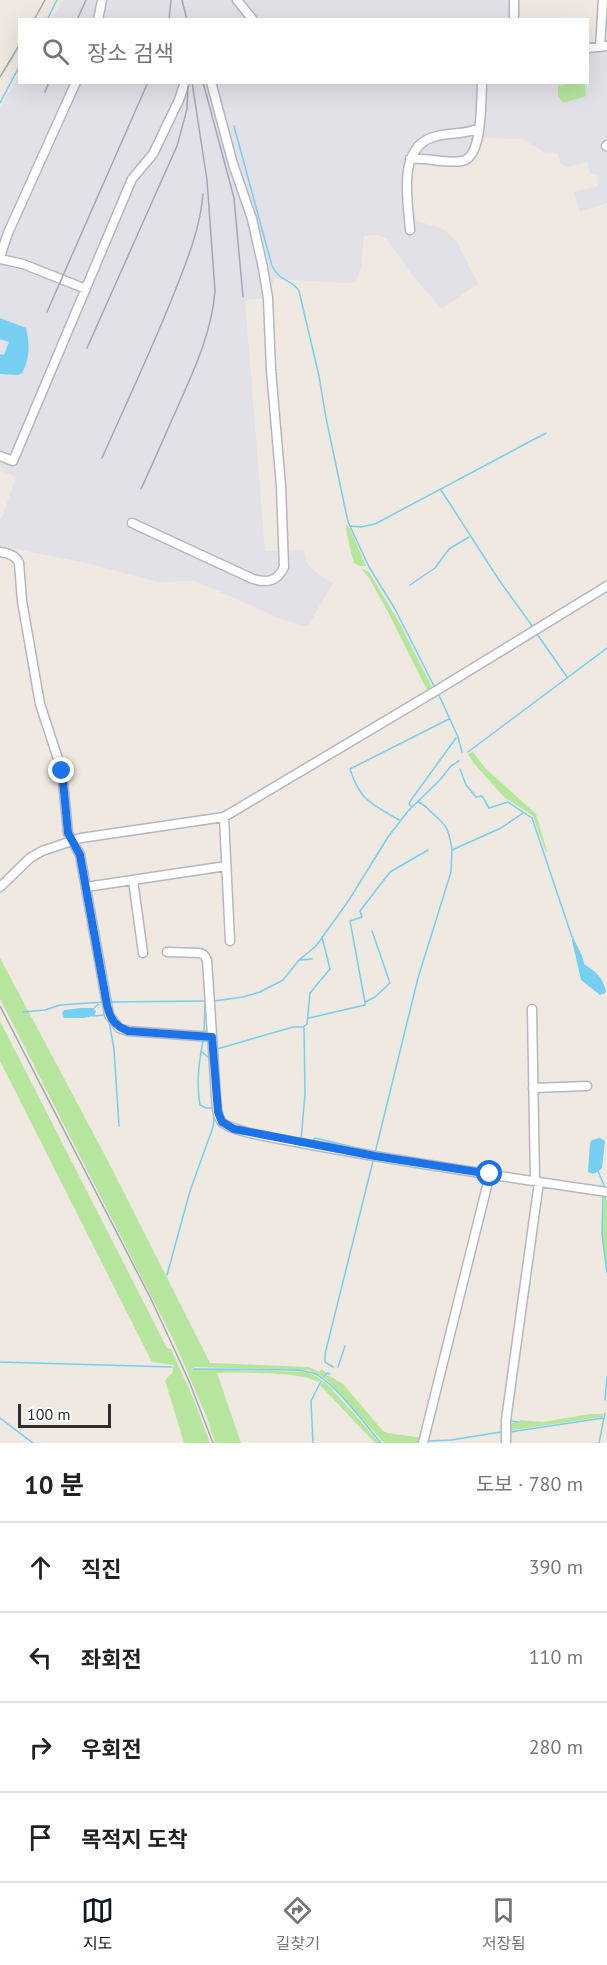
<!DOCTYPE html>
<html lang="ko">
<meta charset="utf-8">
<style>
:root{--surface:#fff;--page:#f2f2f2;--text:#222;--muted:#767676;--line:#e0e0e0;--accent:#111827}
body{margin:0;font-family:"PT Sans","Noto Sans KR",sans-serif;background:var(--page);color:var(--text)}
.scale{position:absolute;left:18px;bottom:15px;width:93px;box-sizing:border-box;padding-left:6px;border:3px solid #2e2e2e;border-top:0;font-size:16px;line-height:21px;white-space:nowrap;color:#2e2e2e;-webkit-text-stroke:4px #fff;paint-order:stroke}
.stop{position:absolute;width:18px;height:18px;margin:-14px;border:4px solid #1a73e8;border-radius:50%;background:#fff}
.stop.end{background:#1a73e8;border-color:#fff;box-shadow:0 2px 6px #0008}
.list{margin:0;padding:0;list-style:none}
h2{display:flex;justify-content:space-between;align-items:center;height:78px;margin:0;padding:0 24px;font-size:26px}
h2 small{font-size:20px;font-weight:400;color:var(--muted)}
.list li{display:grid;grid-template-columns:39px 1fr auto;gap:18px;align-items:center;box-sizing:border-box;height:90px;padding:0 24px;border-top:2px solid var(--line)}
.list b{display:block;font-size:22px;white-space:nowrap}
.list em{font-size:20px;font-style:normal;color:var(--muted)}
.icon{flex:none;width:33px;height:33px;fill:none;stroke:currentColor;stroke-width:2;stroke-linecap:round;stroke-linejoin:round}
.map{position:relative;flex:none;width:607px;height:1443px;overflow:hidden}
.search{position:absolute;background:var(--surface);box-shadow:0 6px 24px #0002;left:18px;right:18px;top:18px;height:66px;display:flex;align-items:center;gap:15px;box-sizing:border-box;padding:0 21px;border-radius:0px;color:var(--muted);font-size:22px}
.sheet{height:438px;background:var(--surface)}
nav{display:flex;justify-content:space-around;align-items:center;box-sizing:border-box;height:84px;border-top:2px solid var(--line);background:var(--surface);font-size:16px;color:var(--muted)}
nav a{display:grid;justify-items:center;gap:3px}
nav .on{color:var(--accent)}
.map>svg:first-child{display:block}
.industrial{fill:#e3e1e8}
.green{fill:#b6e59e}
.water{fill:#75cff0}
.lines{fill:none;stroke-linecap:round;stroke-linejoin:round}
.stream{stroke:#75cff0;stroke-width:1.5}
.minor-casing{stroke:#b4b7c1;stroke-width:11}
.minor{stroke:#fff;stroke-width:8}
.rail{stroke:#a3a6b8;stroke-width:1.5}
.route{stroke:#1a73e8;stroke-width:8}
</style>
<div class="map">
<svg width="607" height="1443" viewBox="0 0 607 1443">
<rect width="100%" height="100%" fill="#efe9e1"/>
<!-- industrial -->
<path class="industrial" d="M63,0H519V20H51Z
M607,51V203L580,212L574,192L598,186L597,176L590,173L587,162L567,167L561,164L557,153L542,152L541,150L522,139L485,138L471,162L461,165L429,160L411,162V203L417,221L441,228L456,240L478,284L442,309L412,275L387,239L379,235L364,236L361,267L357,279L350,283L273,279V283L263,285L264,298L245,300L265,551L304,550L306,562L315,572L333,583L309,624L305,626L286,621L195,581L158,582L86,563L0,546V519L2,518L16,477L0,470V108L19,74L20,82H588V52Z"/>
<!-- green -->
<path class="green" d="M572,83H585L586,96L563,103L558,96V86Z
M346,524L350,529L366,566H359L354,563C352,555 345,529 346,524Z
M361,568L369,572L399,622L432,687L427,690L389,614L369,578Z
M473,752L485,768L536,814L547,851L546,852L533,816L504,797L472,761L468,754Z
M0,958L108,1161L210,1363L309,1367L319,1372L322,1369L326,1373L323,1377L308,1370L194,1367V1369L307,1372L321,1379L318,1382C301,1371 239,1373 217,1373L241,1443H215L207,1418L174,1341L0,999Z
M0,1021L167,1348L171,1349L194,1400L210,1443H184L165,1380L173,1372V1365L152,1362L0,1061Z
M604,1195L607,1196V1270L602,1234Z
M328,1375L343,1384L383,1431L388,1433L422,1438L421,1443H384L325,1378Z
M324,1381L330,1387L380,1443H375L320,1385Z
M590,1414H603L602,1417L507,1431L508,1423L519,1422L520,1420L543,1422Z"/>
<!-- water -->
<path class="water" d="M0,318L26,328C30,344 30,359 22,373L18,375L0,374V354L4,355L9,342L0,339Z
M573,936C576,946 583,954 584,964C596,972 602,976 606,991L605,993L600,995L581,980L572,940Z
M81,1008H92L96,1011L94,1016L83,1018H64L62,1014L64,1010Z
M600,1138L605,1141L602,1168C597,1172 594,1176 588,1172L590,1143L592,1140Z"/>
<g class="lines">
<!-- stream -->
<path class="stream" d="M47,20L57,0
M0,103L20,65
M234,126L272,266C281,283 292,279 299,291L319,376L326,418L348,522L369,567L395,609L435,688
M441,490L499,580L533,627
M351,526L361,527L375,524L546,433
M410,585L435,568L449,549L469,537
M537,634L567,677
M438,693L458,737L462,752
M468,752L607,648
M460,769L466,785L476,797L482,796L489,808L508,802L532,818L572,937
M418,802C424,804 426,807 430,811C446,825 448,826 452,849
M411,806L409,804L411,800L456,738
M399,820C372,804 360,801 350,769L449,719
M300,960L312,959
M214,1001L243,997L260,992L283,980L299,960L316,946L349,900L388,837L408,811L439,781L451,766L459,761
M109,1002L206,1001
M365,1002L350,921L362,917L360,911L390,872L428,850
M93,1009L101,1002
M23,1012L45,1010L60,1005L105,1002
M93,1016L104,1015
M309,1018L365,1005V1002L375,997L390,983L372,931
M109,1021L114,1049L119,1126
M204,1033L205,1002
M203,1041C199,1062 196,1083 200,1105L206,1108H214
M217,1049L293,1027H303L307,1024L310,993L330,969L322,937
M201,1051L209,1058
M302,1139L312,1141L315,1138L375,1152
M301,1140L305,1094L304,1028
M313,1141L350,1146
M375,1153L418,978L451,872L452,850L501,828L523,813
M598,1171L604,1185
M603,1196L602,1234L607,1273
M167,1275L190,1191L213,1127L214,1117
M0,1362L172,1367
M333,1367L325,1362V1354L373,1161
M338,1367L345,1346
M194,1369L296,1370C304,1371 312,1371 319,1376C340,1390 364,1423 381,1443
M324,1377L327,1373L330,1374
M605,1400L607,1377
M0,1418L33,1443
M511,1421L518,1422
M510,1432L603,1418
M428,1441L451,1440L501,1432L502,1430
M313,1443L311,1401L321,1381
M599,1443L605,1413"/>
<!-- minor casing -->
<g class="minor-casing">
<path id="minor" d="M237,0L253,20
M514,0V20
M98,20L102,0
M600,47L603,0
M588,48L607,46
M606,146L607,145
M410,159C427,157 445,164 462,161C483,158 481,100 482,82
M410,230C408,200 396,145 437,136C452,132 465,135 479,128
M0,257L8,233L76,82
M0,259L23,264L86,289
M0,456L13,461L132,179L153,154L179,100L185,82
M132,523L253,579C267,583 277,582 284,567L281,486L271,370L268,298L263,268L252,219L233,164L211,82
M0,552C8,553 16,555 19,563L22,601L40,704L62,771L68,833L80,855L109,1015L119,1028L128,1031L212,1037
M224,817L439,689L607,586
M133,880L143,953
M0,887L30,858L42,851L81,838L224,817L230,941
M86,887L226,866
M167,952L200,953L204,955L207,960L216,1096C217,1103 216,1116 222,1122C231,1132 286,1140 301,1143C402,1162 505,1177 607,1192
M532,1009L535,1181
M533,1088L587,1086
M423,1443L490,1174
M506,1443V1420L539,1182"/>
</g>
<!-- minor -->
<use href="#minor" class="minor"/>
<!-- rail -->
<path class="rail" d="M182,0L187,20
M34,20L45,0
M77,20L86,0
M169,20L171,0
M0,77L20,44
M203,82L234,198L243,297
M45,92L49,82
M47,312L148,82
M87,348L177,146L187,109L188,86
M102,458C126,404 151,351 173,296C186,263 200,230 203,194
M141,489C154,461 166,433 179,404C195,368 212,331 215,291L207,180L192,82
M0,1006L151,1299L189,1381L213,1443"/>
</g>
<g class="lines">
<!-- route -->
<path class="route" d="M62,771L68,833L80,855L107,1005C110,1019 115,1026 128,1031L212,1037L218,1112L222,1122L234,1129L375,1156L490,1174"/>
</g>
</svg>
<div class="scale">100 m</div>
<div class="stop" style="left:490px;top:1174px"></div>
<div class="stop end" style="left:62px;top:771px"></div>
<div class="search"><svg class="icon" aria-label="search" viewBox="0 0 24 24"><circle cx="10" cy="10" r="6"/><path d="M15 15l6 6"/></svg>장소 검색</div>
</div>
<section class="sheet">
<h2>10 분<small>도보 · 780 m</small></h2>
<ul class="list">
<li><svg class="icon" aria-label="ahead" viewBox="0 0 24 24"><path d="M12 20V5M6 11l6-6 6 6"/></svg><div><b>직진</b></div><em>390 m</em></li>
<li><svg class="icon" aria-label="left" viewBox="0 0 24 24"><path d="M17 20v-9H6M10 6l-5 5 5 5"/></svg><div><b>좌회전</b></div><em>110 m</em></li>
<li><svg class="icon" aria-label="right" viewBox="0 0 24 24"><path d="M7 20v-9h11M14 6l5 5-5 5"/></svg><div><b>우회전</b></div><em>280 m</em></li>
<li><svg class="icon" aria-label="arrive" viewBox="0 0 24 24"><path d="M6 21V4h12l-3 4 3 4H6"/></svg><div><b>목적지 도착</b></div></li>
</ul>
</section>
<nav>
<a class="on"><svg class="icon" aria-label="map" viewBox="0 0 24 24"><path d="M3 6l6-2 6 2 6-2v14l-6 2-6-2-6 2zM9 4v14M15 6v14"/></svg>지도</a>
<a><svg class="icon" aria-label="directions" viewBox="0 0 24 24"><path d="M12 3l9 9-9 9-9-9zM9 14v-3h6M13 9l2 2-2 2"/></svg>길찾기</a>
<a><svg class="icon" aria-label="saved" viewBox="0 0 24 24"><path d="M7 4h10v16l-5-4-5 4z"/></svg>저장됨</a>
</nav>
